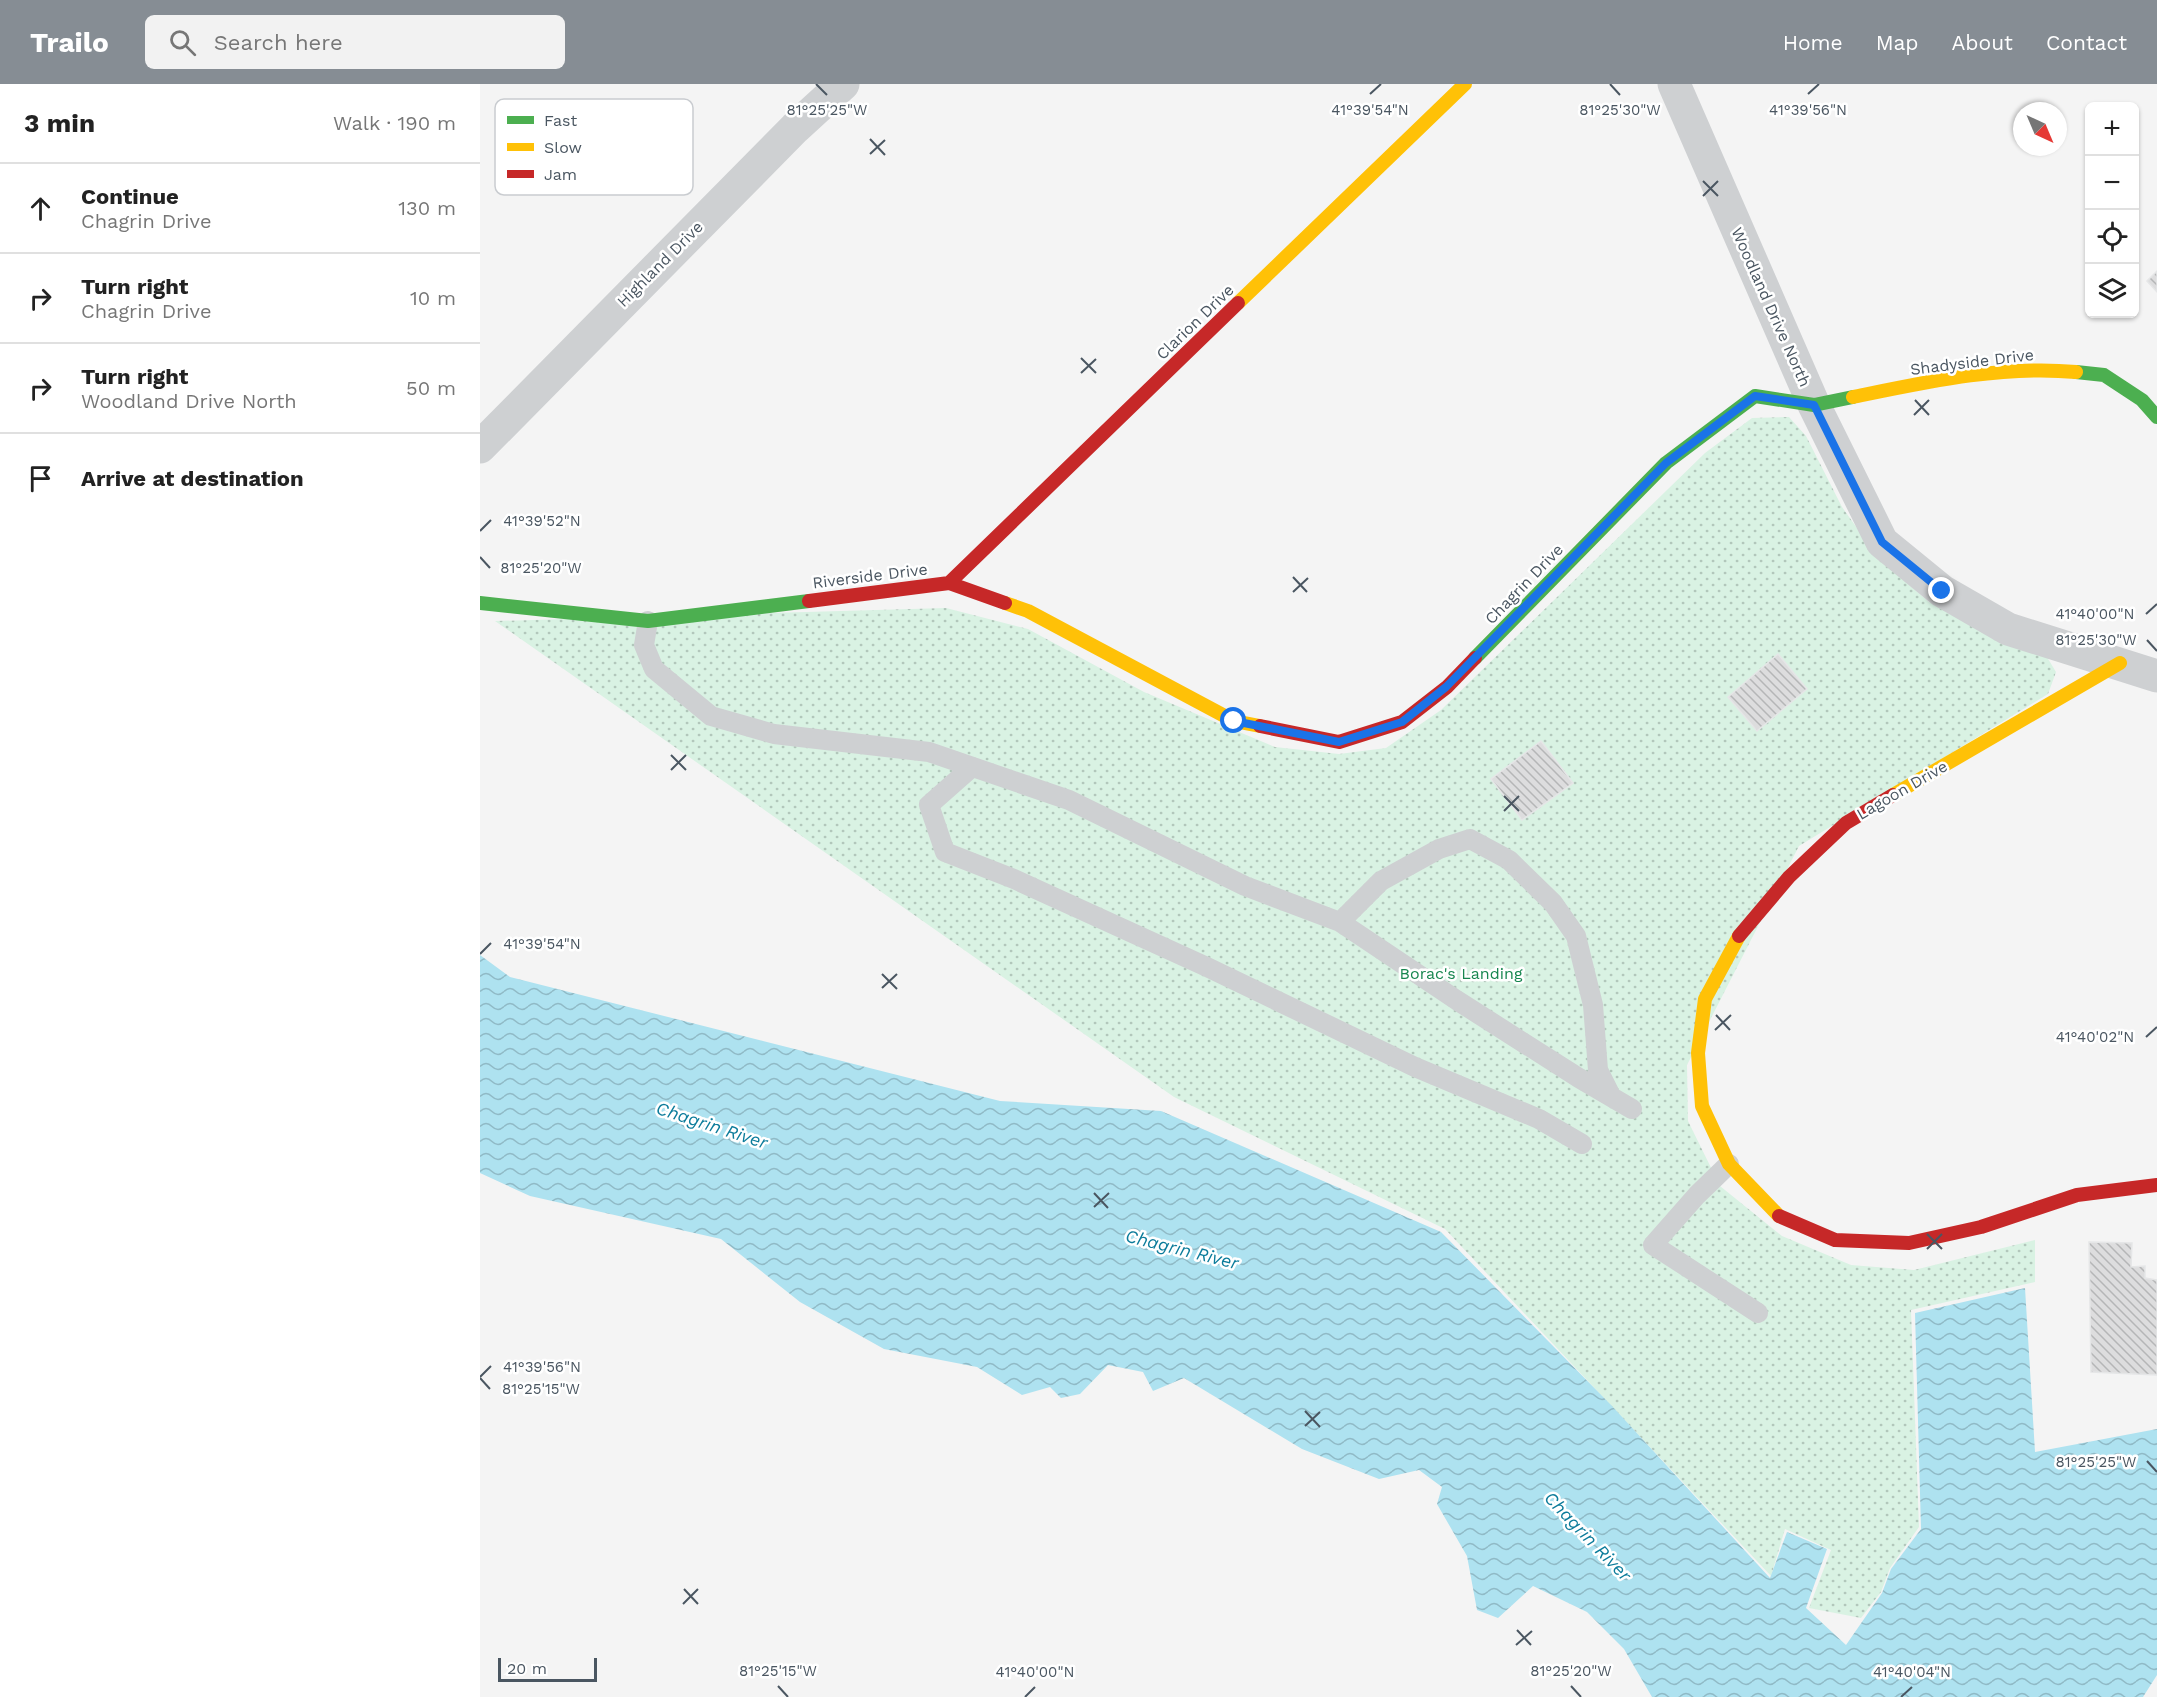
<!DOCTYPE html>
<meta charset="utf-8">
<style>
:root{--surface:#fff;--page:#f2f2f2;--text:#222;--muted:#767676;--line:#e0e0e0;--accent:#868d94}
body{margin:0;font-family:"Work Sans",sans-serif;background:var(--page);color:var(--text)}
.controls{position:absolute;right:18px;top:18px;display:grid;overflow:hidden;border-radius:9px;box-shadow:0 2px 4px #0004}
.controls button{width:54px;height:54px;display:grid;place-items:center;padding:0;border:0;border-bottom:2px solid var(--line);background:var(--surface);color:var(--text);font:30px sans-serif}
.compass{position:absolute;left:1533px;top:18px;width:54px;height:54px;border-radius:50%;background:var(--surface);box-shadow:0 2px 4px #0004;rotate:136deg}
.scale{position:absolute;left:18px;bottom:15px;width:99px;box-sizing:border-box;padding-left:6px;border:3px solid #4a5661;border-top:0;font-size:16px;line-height:21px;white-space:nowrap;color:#4a5661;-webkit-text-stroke:4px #fff;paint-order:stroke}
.stop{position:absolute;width:18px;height:18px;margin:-14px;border:4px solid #1a73e8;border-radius:50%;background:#fff}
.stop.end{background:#1a73e8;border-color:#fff;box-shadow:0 2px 6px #0008}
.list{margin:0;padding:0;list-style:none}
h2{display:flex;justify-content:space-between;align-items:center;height:78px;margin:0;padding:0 24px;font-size:26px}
h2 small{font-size:20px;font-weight:400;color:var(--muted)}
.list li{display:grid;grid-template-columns:39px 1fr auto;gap:18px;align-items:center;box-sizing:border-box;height:90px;padding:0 24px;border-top:2px solid var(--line)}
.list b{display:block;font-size:22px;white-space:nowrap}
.list p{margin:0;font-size:20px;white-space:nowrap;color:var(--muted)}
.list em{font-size:20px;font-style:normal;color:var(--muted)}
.icon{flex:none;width:33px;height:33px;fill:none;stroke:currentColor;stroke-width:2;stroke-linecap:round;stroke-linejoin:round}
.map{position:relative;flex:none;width:1677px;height:1613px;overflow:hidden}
header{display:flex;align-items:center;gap:36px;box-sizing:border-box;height:84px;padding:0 30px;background:var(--accent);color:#fff}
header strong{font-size:28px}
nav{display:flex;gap:33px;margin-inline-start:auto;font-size:21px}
.search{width:420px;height:54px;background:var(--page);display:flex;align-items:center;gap:15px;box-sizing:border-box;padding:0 21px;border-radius:9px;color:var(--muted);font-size:22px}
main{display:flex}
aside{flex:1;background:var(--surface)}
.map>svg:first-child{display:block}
.park{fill:url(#park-dots)}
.water{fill:url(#water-waves)}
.building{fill:url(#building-back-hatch);stroke:#e5e6e7;stroke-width:1.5}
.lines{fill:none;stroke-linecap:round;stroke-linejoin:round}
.lane{stroke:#ced0d2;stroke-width:20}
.street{stroke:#ced0d2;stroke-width:33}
.fast{stroke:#4caf50;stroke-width:14}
.slow{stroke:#ffc107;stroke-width:14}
.jam{stroke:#c62828;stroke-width:14}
.route{stroke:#1a73e8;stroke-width:8}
.ticks{fill:none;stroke:#4a5661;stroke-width:2}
.labels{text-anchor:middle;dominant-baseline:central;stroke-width:5;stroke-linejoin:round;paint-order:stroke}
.street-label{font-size:16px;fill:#4a5661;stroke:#fff}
.park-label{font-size:16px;fill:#17864f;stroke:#fff}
.water-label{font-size:18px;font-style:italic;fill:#0c7c9b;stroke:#fff}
.key{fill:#fff;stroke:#c9ccd0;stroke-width:1.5}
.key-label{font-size:16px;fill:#4a5661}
.ticks-label{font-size:15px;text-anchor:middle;fill:#4a5661;stroke:#fff;stroke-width:5;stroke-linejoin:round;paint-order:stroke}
</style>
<header>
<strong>Trailo</strong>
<div class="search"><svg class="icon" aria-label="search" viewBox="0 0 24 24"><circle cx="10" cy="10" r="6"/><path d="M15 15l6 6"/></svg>Search here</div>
<nav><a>Home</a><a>Map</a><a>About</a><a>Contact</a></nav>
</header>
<main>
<aside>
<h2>3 min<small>Walk · 190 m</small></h2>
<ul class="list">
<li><svg class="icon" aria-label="ahead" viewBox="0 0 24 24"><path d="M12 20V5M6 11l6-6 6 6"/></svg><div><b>Continue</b><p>Chagrin Drive</p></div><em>130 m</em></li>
<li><svg class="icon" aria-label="right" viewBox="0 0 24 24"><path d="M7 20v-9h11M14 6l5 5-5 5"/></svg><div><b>Turn right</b><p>Chagrin Drive</p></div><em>10 m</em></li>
<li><svg class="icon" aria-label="right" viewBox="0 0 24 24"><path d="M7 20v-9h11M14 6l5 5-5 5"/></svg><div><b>Turn right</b><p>Woodland Drive North</p></div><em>50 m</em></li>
<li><svg class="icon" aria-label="arrive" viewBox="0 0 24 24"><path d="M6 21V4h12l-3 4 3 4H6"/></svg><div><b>Arrive at destination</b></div></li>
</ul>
</aside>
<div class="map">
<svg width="1677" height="1613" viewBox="0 0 1677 1613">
<defs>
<pattern id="park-dots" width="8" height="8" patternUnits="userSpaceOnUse" patternTransform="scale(1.5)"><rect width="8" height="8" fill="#d9f2e3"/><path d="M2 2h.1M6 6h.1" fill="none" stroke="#b2c7bb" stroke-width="1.8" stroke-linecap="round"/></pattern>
<pattern id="water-waves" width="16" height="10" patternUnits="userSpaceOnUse" patternTransform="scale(1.5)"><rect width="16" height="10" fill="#aee2f0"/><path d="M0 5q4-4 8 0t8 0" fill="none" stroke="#90bac6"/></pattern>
<pattern id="building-back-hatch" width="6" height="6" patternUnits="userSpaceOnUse" patternTransform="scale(1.5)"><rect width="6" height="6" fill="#ddddde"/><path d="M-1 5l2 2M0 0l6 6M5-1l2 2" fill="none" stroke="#b5b6b7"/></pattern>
</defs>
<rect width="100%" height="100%" fill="#f4f4f4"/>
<!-- park -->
<path class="park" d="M1309,333L1326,352L1362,423L1399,475L1449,518L1511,553L1567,573L1576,588L1568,610L1319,762L1207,981L1208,1037L1240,1102L1302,1152L1371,1181L1434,1186L1555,1156V1198L1431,1226L1439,1443L1410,1484L1401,1508L1381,1534L1329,1524L1351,1466L1305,1445L1291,1492L965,1145L694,1013L15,537L466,524L548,545L664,608L795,663L859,670L906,664L961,626L1225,369L1272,334Z"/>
<!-- water -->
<path class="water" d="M0,871L30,893L520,1017L681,1027L961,1148L1132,1322L1290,1494L1307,1448L1347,1465L1326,1524L1366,1561L1402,1509L1411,1485L1441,1445L1435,1229L1545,1204L1555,1368L1677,1345V1591L1663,1613H1172L1144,1565L1107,1528L1053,1502L1018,1534L997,1526L987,1472L957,1420L962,1403L939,1386L899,1395L822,1365L704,1294L673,1307L663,1288L628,1281L600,1310L581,1314L570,1303L542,1311L497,1283L404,1265L320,1218L241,1155L50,1112L0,1089Z"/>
<!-- building -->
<path class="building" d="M1677,187V208L1667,197Z
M1298,570L1327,605L1277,647L1248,613Z
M1061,657L1093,699L1042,736L1011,695Z
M1609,1158L1652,1159L1651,1183L1665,1182V1194L1677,1196V1291L1611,1288Z"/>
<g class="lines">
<!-- lane -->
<path class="lane" d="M168,537L164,561L174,585L231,632L294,650L449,668L589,716L765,802L860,838L978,917L1099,994L1152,1025
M492,683L449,721L465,768L534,795L727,883L935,983L1059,1035L1102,1060
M860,838L901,797L959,765L990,755L1029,776L1073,819L1096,852L1113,921L1118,986L1131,1012
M1249,1080L1217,1111L1173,1161L1278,1229"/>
<!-- street -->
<path class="street" d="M1194,0L1334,321L1402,458L1462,507L1528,545L1677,592
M0,363L315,44L363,0"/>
<!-- fast -->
<path class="fast" d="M1596,288L1624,291L1662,316L1677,333
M0,519L168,537L329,517
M995,574L1186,379L1275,312L1334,321L1373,313"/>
<!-- slow -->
<path class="slow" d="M758,219L985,0
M1373,313C1446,298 1522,281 1596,288
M525,519L548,527L754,637L780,642
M1413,711L1640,579
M1259,852L1225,915L1218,969L1222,1022L1249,1080L1299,1132"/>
<!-- jam -->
<path class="jam" d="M469,499L758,219
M329,517L469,499L525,519
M780,642L859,658L922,638L967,603L995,574
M1259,852L1309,793L1366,739L1413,711
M1299,1132L1355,1156L1429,1159L1501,1143L1597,1111L1677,1101"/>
</g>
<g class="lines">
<!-- route -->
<path class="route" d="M754,637L859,658L922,638L966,603L1186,379L1275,312L1334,321L1402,458L1462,507"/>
</g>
<!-- ticks -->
<path class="ticks" d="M336,0L347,11M1130,0L1140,11M890,10L901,0M1328,10L1339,0M390,55L405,71M390,70L405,56M1223,97L1238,112M1223,112L1238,97M601,274L616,289M601,289L616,275M1435,316L1449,331M1434,331L1449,316M0,447L11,436M0,473L10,484M813,493L827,508M813,508L828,494M1666,530L1677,520M1667,556L1677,567M191,671L206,686M191,686L206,671M1024,712L1039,727M1024,727L1039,712M0,870L11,859M402,890L417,905M402,904L417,890M1236,931L1250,946M1235,946L1251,931M1666,953L1677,943M614,1109L628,1124M614,1123L629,1109M1447,1150L1462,1165M1447,1165L1462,1150M0,1293L11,1282M0,1294L10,1305M825,1327L840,1343M825,1342L840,1328M1667,1377L1677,1388M204,1505L218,1520M203,1520L218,1505M1037,1546L1051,1561M1036,1561L1052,1547M298,1602L308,1613M1091,1602L1101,1613M545,1613L555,1603M1421,1613L1432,1603"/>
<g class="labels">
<!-- street labels -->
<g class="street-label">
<text transform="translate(180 180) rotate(-45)">Highland Drive</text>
<text transform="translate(1291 223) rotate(66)">Woodland Drive North</text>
<text transform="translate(715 238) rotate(-44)">Clarion Drive</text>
<text transform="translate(1492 278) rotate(-7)">Shadyside Drive</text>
<text transform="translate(390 492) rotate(-7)">Riverside Drive</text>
<text transform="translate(1044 500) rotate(-46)">Chagrin Drive</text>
<text transform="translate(1422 706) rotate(-30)">Lagoon Drive</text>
</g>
<!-- park labels -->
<g class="park-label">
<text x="981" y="889">Borac's Landing</text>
</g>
<!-- water labels -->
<g class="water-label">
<text transform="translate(232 1041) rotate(18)">Chagrin River</text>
<text transform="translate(702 1165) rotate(14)">Chagrin River</text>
<text transform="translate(1108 1452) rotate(46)">Chagrin River</text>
</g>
</g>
<!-- legend -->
<rect x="15" y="15" width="198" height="96" rx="9" class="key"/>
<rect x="27" y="32" width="27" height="8" fill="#4caf50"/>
<rect x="27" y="59" width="27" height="8" fill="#ffc107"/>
<rect x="27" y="86" width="27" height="8" fill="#c62828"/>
<g class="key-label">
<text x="64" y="42">Fast</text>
<text x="64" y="69">Slow</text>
<text x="64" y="96">Jam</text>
</g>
<g class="ticks-label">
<text x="890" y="31">41°39'54"N</text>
<text x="1328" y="31">41°39'56"N</text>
<text x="347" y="31">81°25'25"W</text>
<text x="1140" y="31">81°25'30"W</text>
<text x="62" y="442">41°39'52"N</text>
<text x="61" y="489">81°25'20"W</text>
<text x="1615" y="535">41°40'00"N</text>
<text x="1616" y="561">81°25'30"W</text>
<text x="62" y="865">41°39'54"N</text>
<text x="1615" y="958">41°40'02"N</text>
<text x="62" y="1288">41°39'56"N</text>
<text x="61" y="1310">81°25'15"W</text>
<text x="1616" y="1383">81°25'25"W</text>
<text x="298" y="1592">81°25'15"W</text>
<text x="1091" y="1592">81°25'20"W</text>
<text x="555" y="1593">41°40'00"N</text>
<text x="1432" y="1593">41°40'04"N</text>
</g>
</svg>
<div class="controls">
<button>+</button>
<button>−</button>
<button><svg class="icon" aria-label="locate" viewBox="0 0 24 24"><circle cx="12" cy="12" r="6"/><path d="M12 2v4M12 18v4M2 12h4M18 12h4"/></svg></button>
<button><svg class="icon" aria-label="layers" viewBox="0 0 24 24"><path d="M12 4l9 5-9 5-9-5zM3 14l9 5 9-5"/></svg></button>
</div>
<svg class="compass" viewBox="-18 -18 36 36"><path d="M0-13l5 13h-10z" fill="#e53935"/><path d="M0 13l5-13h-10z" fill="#767676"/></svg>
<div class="scale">20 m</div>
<div class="stop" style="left:754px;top:637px"></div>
<div class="stop end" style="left:1462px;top:507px"></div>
</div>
</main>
